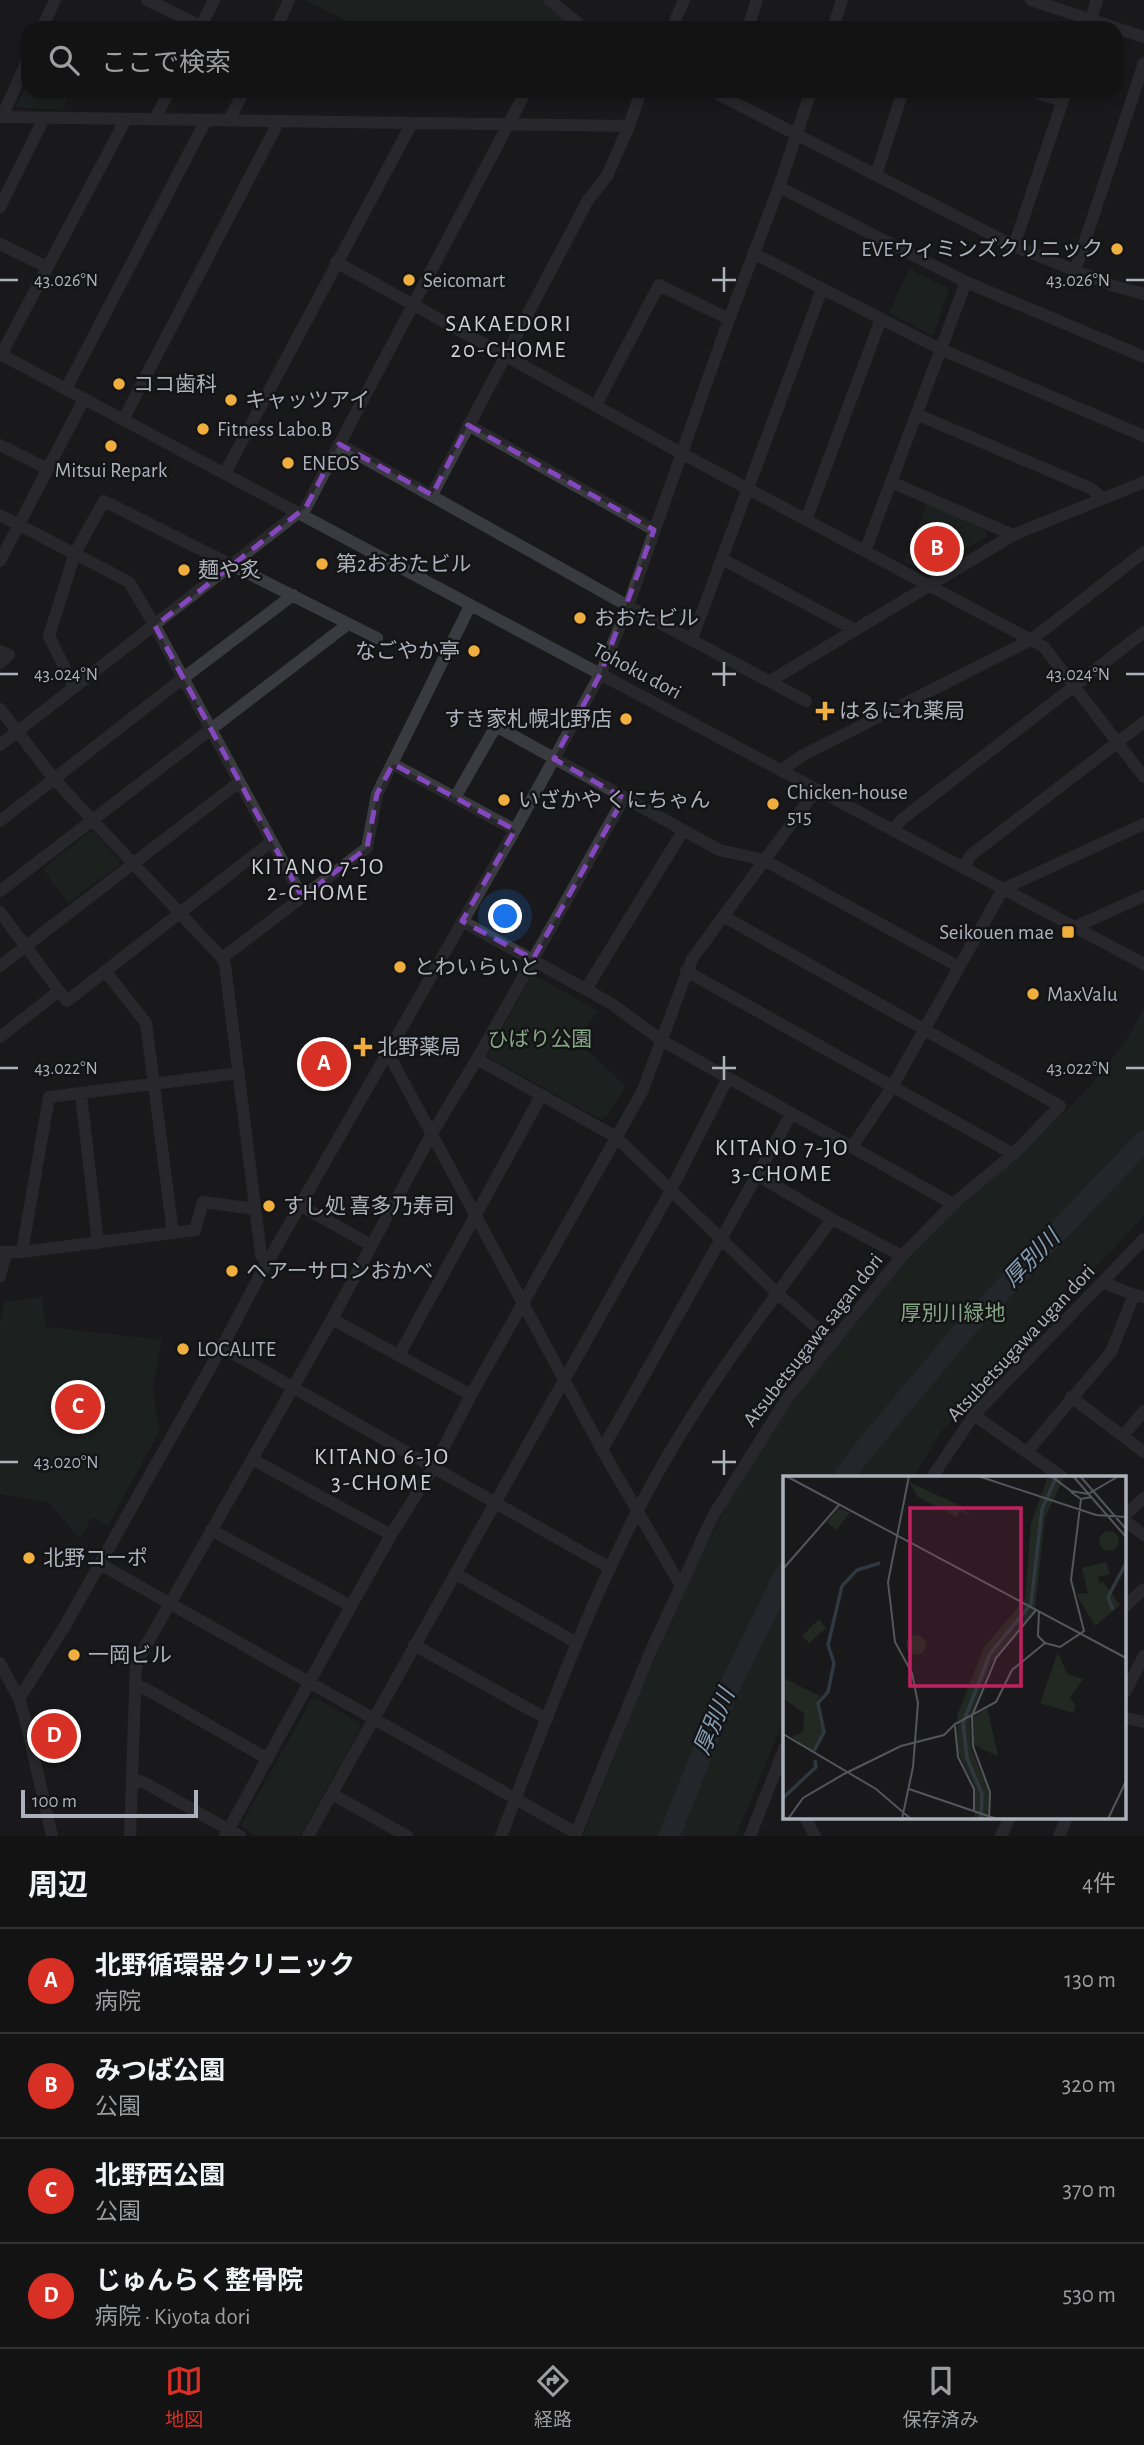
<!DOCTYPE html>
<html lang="ja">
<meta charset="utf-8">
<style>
:root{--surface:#131314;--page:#1c1c1d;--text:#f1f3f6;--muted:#9d9ea0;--line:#323234;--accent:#d93025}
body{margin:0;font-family:"Alegreya Sans","Noto Sans JP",sans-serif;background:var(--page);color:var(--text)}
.scale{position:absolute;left:21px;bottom:18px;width:177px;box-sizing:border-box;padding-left:7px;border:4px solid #acb1bb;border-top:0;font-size:19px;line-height:24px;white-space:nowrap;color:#acb1bb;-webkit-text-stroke:5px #141416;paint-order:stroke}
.you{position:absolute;left:506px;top:917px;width:24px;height:24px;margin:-18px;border:5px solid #fff;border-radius:50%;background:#1a73e8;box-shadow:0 0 0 10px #1a73e833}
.badge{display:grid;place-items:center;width:46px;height:46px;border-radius:50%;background:var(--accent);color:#fff;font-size:23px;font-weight:700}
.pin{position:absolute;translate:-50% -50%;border:4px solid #fff;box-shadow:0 2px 7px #0006}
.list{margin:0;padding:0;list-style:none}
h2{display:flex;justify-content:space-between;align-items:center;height:91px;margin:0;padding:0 28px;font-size:30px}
h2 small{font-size:23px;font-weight:400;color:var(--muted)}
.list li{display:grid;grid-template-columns:46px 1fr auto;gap:21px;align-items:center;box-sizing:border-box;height:105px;padding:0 28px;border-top:2px solid var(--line)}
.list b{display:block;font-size:26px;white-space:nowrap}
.list p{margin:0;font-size:23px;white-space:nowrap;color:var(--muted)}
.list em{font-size:23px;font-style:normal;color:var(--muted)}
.icon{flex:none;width:38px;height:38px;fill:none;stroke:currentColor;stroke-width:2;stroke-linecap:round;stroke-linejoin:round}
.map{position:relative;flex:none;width:1144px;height:1836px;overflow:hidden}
.search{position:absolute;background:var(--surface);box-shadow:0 4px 10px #0003;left:21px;right:21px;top:21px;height:77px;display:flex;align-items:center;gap:18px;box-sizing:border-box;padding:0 24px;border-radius:21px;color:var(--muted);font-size:26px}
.sheet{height:511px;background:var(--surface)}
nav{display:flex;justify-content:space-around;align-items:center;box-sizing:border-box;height:98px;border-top:2px solid var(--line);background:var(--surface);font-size:19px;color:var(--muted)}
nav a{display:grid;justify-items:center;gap:4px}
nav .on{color:var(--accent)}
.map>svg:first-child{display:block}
.green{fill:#212922}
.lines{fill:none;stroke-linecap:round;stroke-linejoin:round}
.river{stroke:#2f393f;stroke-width:21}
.minor{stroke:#3a3b40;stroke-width:12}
.marked{fill:none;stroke:#8547be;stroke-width:5;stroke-dasharray:14 9;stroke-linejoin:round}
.ticks{fill:none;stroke:#acb1bb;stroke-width:2.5}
.poi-dot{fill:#efae3d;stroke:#141416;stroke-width:2.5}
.labels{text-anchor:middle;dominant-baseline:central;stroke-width:5;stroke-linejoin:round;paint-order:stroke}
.poi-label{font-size:21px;fill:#acb1bb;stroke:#141416;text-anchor:start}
.street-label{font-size:21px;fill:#acb1bb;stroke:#141416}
.park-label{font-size:21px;fill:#83a584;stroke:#141416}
.neighbourhood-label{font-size:23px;letter-spacing:2px;fill:#cdd0d7;stroke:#141416}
.water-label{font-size:23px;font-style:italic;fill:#849fb5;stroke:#141416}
.inset-river{fill:none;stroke:#2f393f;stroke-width:3.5}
.inset-road{fill:none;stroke:#54565b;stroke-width:2}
.view{fill:#c12060;fill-opacity:0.15;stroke:#c12060;stroke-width:3.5}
.inset-edge{fill:none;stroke:#acb1bb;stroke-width:3.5}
.ticks-label{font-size:18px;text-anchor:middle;fill:#acb1bb;stroke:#141416;stroke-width:5;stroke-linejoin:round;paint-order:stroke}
</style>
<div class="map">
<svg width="1144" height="1836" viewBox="0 0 1144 1836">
<rect width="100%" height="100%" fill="#19191b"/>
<!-- green -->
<path class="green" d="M305,0H544L579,28H360Z
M28,81V91L71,93L62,110L16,107Z
M909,269L949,289L934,334L930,335L889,313Z
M930,504L986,531L987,537L925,572L904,561L927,505Z
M89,832L95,833L119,860V865L68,903L43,869Z
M533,974L598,1011L577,1041L626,1086L608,1115L601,1120L487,1056Z
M1144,1008V1216L940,1433L913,1477H785V1717L736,1836H583C637,1701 688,1562 766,1438C779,1417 796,1398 810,1379C839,1341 868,1303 898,1266C975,1174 1090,1118 1144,1008Z
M42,1297L46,1327L162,1340L153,1385L159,1432L108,1525L92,1517L80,1539L49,1503L0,1494V1324L4,1302Z
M319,1699L359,1723L360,1729L300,1836H257L242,1827V1823L311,1700Z"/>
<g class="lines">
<!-- river -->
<path class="river" d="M844,1477L858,1457L965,1329L1144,1141
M669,1836L727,1692L785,1574"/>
<!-- minor -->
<path class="minor" d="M147,0L201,26
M549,0L584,28
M1031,0L1144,37
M42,28L55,0
M200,28L214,0
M276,28L289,0
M672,28L684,0
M748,28L757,0
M833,28L842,0
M1088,28L1097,0
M712,91L1014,246L1114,286L1144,294
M1032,91L1062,101
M0,117L412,123
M2,117L28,59
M155,119L169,91
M229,120L244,91
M876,175L903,91
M779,187L966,282L1144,357
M0,207L44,118
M0,244L47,267
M1014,246L1066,91
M753,253L940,349L1144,436
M336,262L681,453L1031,640L803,755L782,770
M1075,271L1144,63
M0,354L1144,964
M1,355L126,119
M66,389L206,120
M596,405L659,285L729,319
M916,414L1090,488L1103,498
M123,420L279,121
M468,425L654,530
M339,444L628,606L806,701
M0,445L48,469
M225,473L412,123L629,126L641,91
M891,482L1013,535
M432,495L588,200L607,176L629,126
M0,515L129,582L155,626L302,897
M302,515L526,91
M806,520L881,319
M865,551L966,282
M1144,552L1031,640L1044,647L1144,777
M722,559L855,630
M0,561L84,399
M692,639L822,289
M0,651L9,655L0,663
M770,681L1013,535L1144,482
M74,687L49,636L75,553L104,501L377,638
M0,709L54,779L222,958L225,965L261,1255L267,1263
M0,745L298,513
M393,764L515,830
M456,796L496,726L719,850L764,860L959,967
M0,821L182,679L293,595
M893,831L901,820L1144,632
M964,867L971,855L1144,722
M0,891L348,624
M0,912L59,991
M462,921L612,1004L661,1040L953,1204
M1075,927L1144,896
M222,958L367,848L377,794L470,606
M0,966L238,783
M105,971L146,1023L173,1233
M686,971L1013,1154
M586,989L683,831
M0,1037L59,991L67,1001L271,842
M388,1053L602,1450L681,1586
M477,1059L616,1137L777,1293L832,1341
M81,1094L98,1243
M852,1147L892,1087L1003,889L1144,824
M757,1175L832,1219L902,1256
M301,1206L371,1245
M0,1252H22L195,1230L203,1202L255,1209
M22,1252L49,1097L239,1073
M0,1276L6,1253
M1102,1282L1134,1295L1144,1297
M332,1319L471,1395
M222,1347L610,1568
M399,1355L541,1096
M1071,1397L1144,1452
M974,1415L1062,1477
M1123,1436L1144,1411
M602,1450L792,1113
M1027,1452L1111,1352L1134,1295
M252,1459L391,1535
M932,1477L974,1415L1144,1239
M1125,1515L1144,1498
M1125,1521L1144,1535
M211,1530L351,1606
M100,1564L576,1833
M456,1574L577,1643
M1125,1606L1144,1589
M414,1645L547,1719
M0,1663L19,1699L25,1718L52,1836
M135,1685L146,1689L268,1759
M1125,1692L1144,1656
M19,1699L66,1624L222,1347L259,1277L515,830L601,673L628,606L729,319L779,187L811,91
M1125,1718L1144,1722
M132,1779L145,1783L240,1836
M332,1794L407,1836
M805,1817L815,1836
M130,1836L136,1663L332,1319L431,1135L477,1059L624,798
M225,1836L351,1606L391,1535L433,1468L471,1395L642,1092L692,959L816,790
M308,1836L671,1190L728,1078
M501,1836C543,1728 583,1618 636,1514C689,1408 762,1314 832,1219
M575,1836L649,1655L713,1516L786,1400L902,1256L953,1204L1013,1154L1060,1106L723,916
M750,1836L785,1747
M1001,1836L1010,1817
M1059,1836L1067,1817"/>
</g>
<!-- marked area -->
<path d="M0 0H1144V1836H0ZM468,425L654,530L601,673L554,759L624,798L533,959L462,921L515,830L393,764L377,794L367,848L302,897L155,626L306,507L339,444L432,495Z" fill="#19191b" fill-opacity=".55" fill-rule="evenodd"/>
<path class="marked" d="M468,425L654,530L601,673L554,759L624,798L533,959L462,921L515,830L393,764L377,794L367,848L302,897L155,626L306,507L339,444L432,495Z"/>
<!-- ticks -->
<path class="ticks" d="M724,267V292M0,280H18M712,280H736M1126,280H1144M724,662V686M0,674H18M712,674H736M1126,674H1144M724,1056V1080M0,1068H18M712,1068H736M1126,1068H1144M724,1450V1475M0,1462H18M712,1462H736"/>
<!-- markers -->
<g class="poi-dot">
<circle cx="1117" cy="249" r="7"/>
<circle cx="409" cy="280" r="7"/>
<circle cx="119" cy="384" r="7"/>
<circle cx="231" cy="400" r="7"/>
<circle cx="203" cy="429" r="7"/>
<circle cx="111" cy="446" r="7"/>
<circle cx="288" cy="463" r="7"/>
<circle cx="322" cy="564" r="7"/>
<circle cx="184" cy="570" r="7"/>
<circle cx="580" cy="618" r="7"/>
<circle cx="474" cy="651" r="7"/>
<path d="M821.5 700.5h7v7h7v7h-7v7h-7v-7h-7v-7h7z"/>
<circle cx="626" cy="719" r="7"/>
<circle cx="504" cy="800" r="7"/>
<circle cx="773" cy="804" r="7"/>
<rect x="1061" y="925" width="14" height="14" rx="3.5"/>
<circle cx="400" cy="967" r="7"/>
<circle cx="1033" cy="994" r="7"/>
<path d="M359.5 1036.5h7v7h7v7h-7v7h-7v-7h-7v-7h7z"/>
<circle cx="269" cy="1206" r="7"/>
<circle cx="232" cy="1271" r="7"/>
<circle cx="183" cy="1349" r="7"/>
<circle cx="29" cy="1558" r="7"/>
<circle cx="74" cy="1655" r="7"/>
</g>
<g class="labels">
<!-- poi labels -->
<g class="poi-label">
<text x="1103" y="249" text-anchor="end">EVEウィミンズクリニック</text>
<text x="423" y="280">Seicomart</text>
<text x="133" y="384">ココ歯科</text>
<text x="245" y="400">キャッツアイ</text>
<text x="217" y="429">Fitness Labo.B</text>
<text x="302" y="463">ENEOS</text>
<text x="111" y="470" text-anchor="middle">Mitsui Repark</text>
<text x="336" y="564">第2おおたビル</text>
<text x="198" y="570">麺や炙</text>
<text x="594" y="618">おおたビル</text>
<text x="460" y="651" text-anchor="end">なごやか亭</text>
<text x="839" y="711">はるにれ薬局</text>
<text x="612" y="719" text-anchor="end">すき家札幌北野店</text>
<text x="787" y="792">Chicken-house<tspan x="787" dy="24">515</tspan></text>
<text x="518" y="800">いざかや くにちゃん</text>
<text x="1054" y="932" text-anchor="end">Seikouen mae</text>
<text x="414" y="967">とわいらいと</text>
<text x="1047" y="994">MaxValu</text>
<text x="377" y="1047">北野薬局</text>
<text x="283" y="1206">すし処 喜多乃寿司</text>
<text x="246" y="1271">ヘアーサロンおかべ</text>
<text x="197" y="1349">LOCALITE</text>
<text x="43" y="1558">北野コーポ</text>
<text x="88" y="1655">一岡ビル</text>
</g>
<!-- street labels -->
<g class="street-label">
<text transform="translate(637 671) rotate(28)">Tohoku dori</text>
<text transform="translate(813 1340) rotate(-52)">Atsubetsugawa sagan dori</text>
<text transform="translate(1021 1343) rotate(-47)">Atsubetsugawa ugan dori</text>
</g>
<!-- park labels -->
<g class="park-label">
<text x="540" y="1039">ひばり公園</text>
<text x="953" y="1313">厚別川緑地</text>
</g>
<!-- neighbourhood labels -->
<g class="neighbourhood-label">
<text x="509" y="324">SAKAEDORI<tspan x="509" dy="26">20-CHOME</tspan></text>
<text x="318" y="867">KITANO 7-JO<tspan x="318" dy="26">2-CHOME</tspan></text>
<text x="782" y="1148">KITANO 7-JO<tspan x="782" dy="26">3-CHOME</tspan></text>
<text x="382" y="1457">KITANO 6-JO<tspan x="382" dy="26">3-CHOME</tspan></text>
</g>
<!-- water labels -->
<g class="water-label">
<text transform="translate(1032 1259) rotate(-46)">厚別川</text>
<text transform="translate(715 1722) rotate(-67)">厚別川</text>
</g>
</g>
<!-- overview -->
<g transform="translate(783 1476)">
<rect width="343" height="343" fill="#19191b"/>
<path d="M265,0H282L262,41L252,134L207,189L187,244L188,272L206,316L204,343H191L192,312L175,276L174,240L201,171L242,123L248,48ZM126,6L176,29L188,41L177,35L174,41L135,21ZM56,32L67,37L53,54L44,46ZM316 65a10 10 0 1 1 20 0a10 10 0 1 1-20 0ZM323,86L327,98L315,101L317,107L320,106L337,129L312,150L293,118L305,117L299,92ZM36,143L43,152L26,167L19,160ZM123 169a10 10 0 1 1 20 0a10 10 0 1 1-20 0ZM275,176L284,198L300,203L287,222L293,230L290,237L257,227ZM0,202L37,220L34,226L40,254L29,277L8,261L20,256L21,237L0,222ZM204,232L215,279L214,280L191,269L190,241Z" fill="#212922"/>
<path class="inset-river" d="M330,134L325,121L343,87M31,275L41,256L35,227L45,216L51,187L45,169L59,110L74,94L97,87M0,322L33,291L32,284M198,343L199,318L184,282L180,247L207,178L248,128L259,33L274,0"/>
<path class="inset-road" d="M3,0L343,182M195,0L313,39L343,41M268,0L288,15L305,18L336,0M290,0L343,61M297,0L343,53M288,16L298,23L309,21M0,93L56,29M256,135L255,160L262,167L277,171L301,155L288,104L298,23M172,250L175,281L191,313V334M0,258L93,313L128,343M126,313L214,343M5,343L20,322L61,298L118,270L161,259L172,248L213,226L229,194L262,167M119,343L130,291L135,227L129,197L112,166L105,106L126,0M206,343L207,316L190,270L189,240L213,182L253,134M325,343L343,305"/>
<path class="view" d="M127,32H238V210H127Z"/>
<rect width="343" height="343" class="inset-edge"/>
</g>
<g class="ticks-label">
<text x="66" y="286">43.026°N</text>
<text x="1078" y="286">43.026°N</text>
<text x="66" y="680">43.024°N</text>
<text x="1078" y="680">43.024°N</text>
<text x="66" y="1074">43.022°N</text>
<text x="1078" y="1074">43.022°N</text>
<text x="66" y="1468">43.020°N</text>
</g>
</svg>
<div class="scale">100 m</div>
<div class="you"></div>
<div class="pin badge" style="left:324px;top:1064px">A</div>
<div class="pin badge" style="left:937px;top:549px">B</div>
<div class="pin badge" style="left:78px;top:1407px">C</div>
<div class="pin badge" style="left:54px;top:1736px">D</div>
<div class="search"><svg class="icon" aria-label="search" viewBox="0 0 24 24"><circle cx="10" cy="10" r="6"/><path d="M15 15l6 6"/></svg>ここで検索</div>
</div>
<section class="sheet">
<h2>周辺<small>4件</small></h2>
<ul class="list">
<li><span class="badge">A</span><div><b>北野循環器クリニック</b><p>病院</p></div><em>130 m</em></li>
<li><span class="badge">B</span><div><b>みつば公園</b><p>公園</p></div><em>320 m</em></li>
<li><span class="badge">C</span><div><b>北野西公園</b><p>公園</p></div><em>370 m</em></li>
<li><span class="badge">D</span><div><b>じゅんらく整骨院</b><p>病院 · Kiyota dori</p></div><em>530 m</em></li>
</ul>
</section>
<nav>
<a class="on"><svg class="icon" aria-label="map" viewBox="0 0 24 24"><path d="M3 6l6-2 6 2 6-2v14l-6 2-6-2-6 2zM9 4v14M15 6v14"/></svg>地図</a>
<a><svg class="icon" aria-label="directions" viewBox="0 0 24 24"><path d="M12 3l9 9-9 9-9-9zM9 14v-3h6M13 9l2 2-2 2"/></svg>経路</a>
<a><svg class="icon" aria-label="saved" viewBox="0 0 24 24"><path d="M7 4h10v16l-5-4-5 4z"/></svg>保存済み</a>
</nav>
